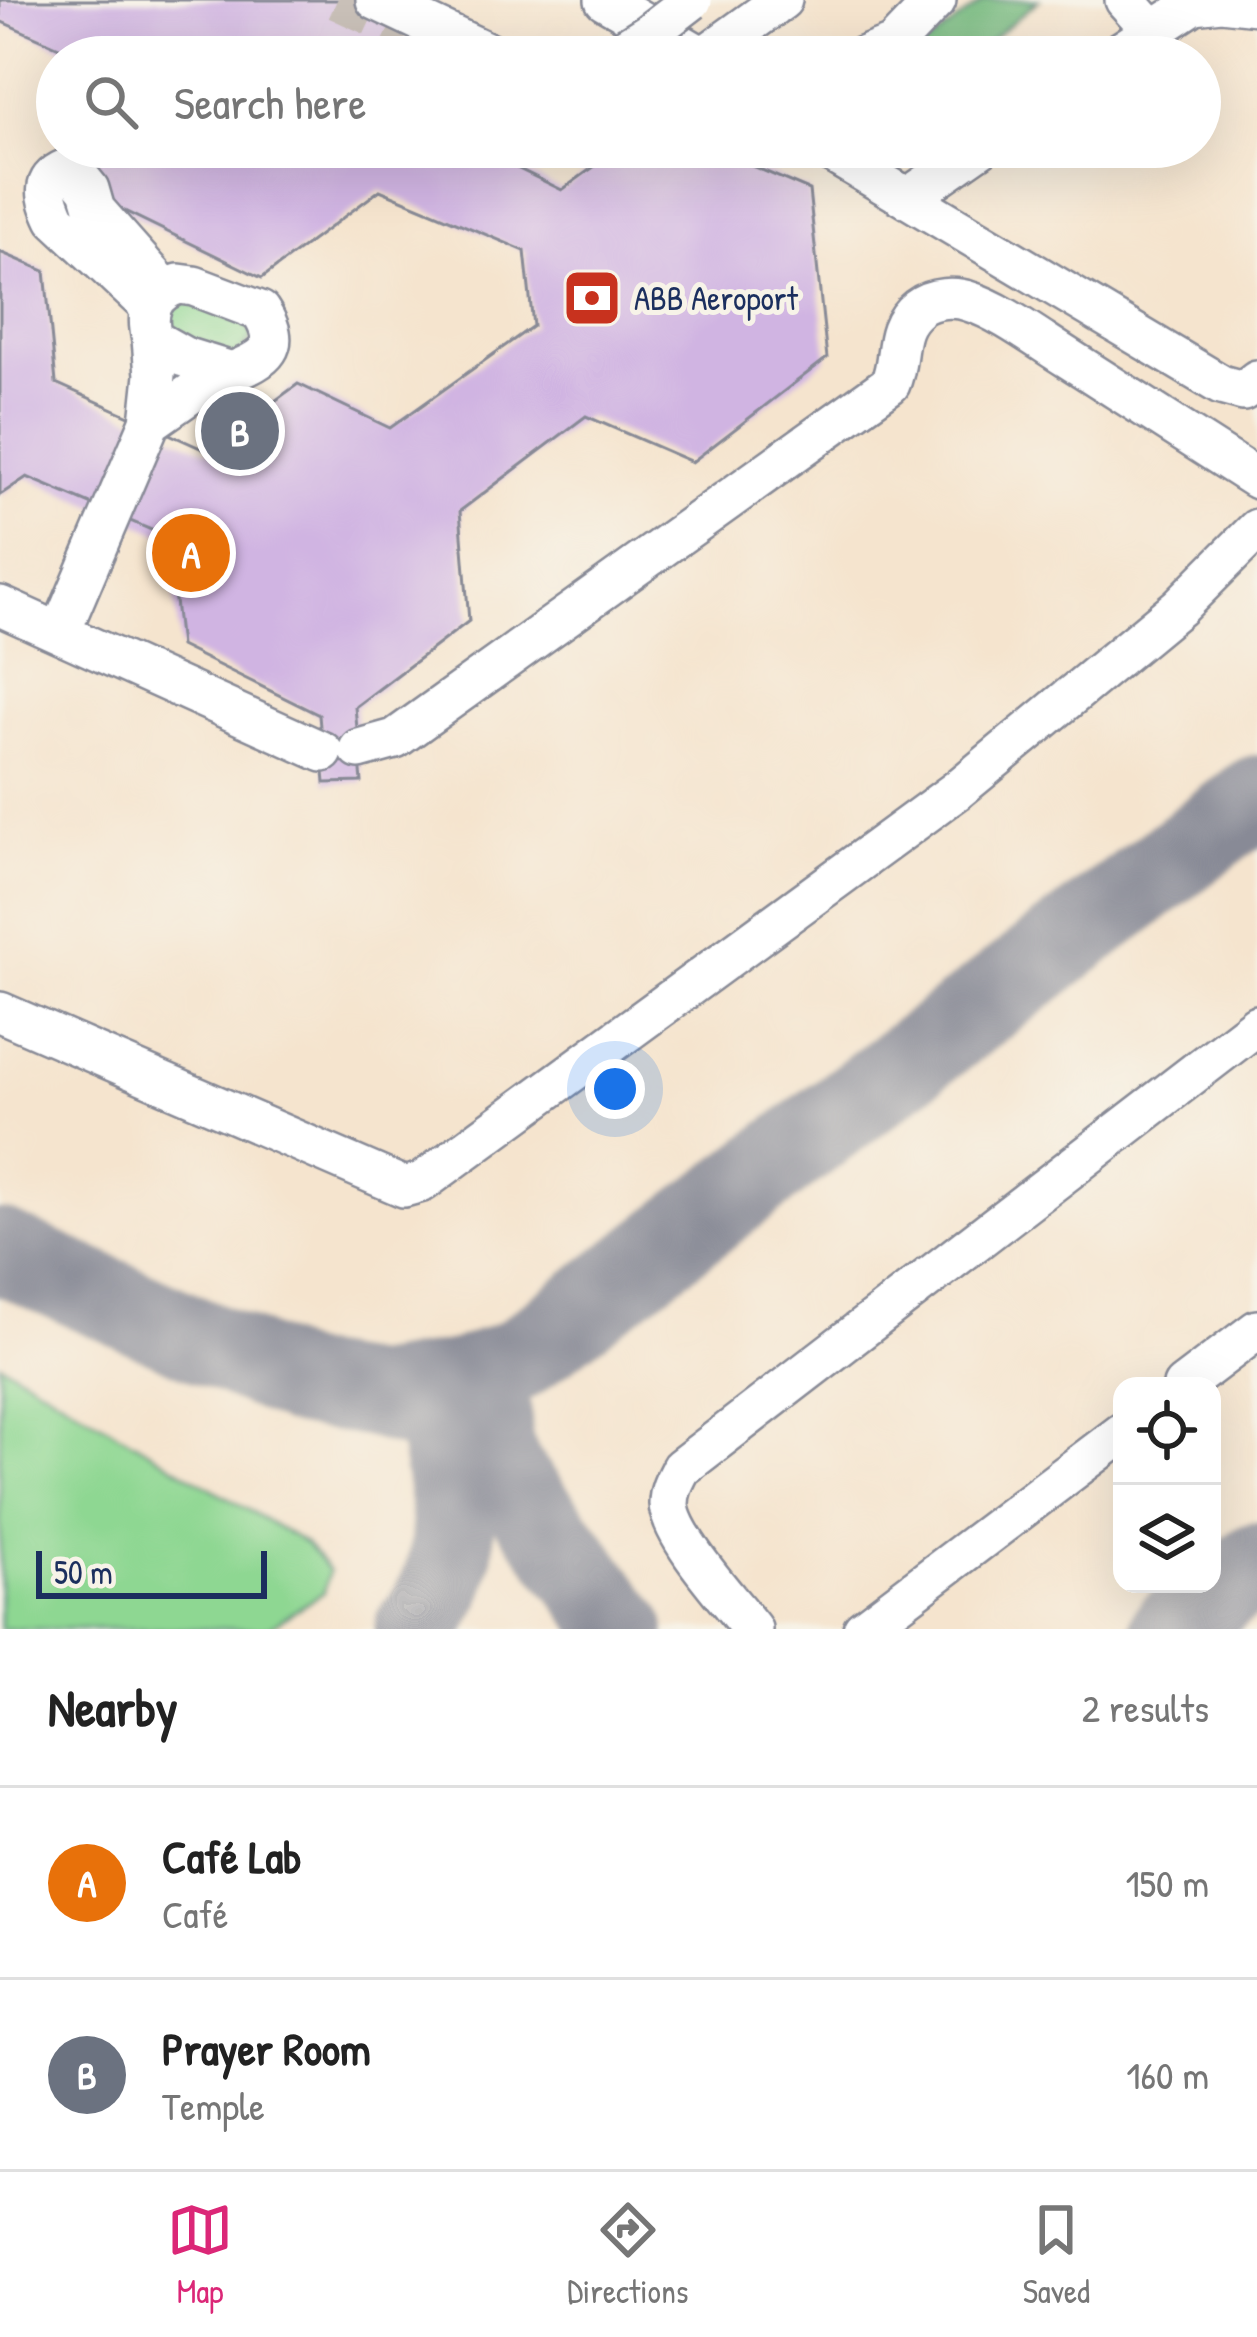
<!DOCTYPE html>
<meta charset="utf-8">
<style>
:root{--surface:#fff;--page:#f2f2f2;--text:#222;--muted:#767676;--line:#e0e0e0;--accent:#db2777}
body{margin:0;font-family:"Patrick Hand",sans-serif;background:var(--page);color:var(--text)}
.controls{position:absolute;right:36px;bottom:36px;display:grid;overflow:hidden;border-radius:24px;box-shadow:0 12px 48px #0002}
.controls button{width:108px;height:108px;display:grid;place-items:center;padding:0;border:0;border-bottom:3px solid var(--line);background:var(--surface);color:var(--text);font:60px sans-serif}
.scale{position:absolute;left:36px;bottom:30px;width:231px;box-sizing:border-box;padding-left:12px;border:6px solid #1b2f5e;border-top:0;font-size:33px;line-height:42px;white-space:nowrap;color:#1b2f5e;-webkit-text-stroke:9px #f7f3e8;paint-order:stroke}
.you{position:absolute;left:615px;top:1089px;width:42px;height:42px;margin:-30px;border:9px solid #fff;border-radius:50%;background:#1a73e8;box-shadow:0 0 0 18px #1a73e833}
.badge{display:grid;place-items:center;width:78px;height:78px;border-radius:50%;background:var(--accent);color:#fff;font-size:39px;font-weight:700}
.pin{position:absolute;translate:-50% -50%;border:6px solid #fff;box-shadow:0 3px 12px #0006}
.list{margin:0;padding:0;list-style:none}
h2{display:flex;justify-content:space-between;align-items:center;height:156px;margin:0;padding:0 48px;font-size:51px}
h2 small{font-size:39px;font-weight:400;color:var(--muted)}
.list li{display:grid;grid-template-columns:78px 1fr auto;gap:36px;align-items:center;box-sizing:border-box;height:192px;padding:0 48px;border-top:3px solid var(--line)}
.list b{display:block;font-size:45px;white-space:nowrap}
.list p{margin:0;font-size:39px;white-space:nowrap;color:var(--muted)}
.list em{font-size:39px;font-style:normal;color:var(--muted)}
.icon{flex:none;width:66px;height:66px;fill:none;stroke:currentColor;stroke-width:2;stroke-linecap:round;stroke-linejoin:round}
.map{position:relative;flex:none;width:1257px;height:1629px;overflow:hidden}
.search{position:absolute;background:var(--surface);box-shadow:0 12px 48px #0002;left:36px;right:36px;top:36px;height:132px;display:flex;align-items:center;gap:30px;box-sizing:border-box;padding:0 42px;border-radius:66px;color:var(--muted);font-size:45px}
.sheet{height:540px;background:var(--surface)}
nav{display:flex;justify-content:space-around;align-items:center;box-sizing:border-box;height:168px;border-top:3px solid var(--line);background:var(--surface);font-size:33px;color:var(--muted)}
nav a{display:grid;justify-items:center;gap:6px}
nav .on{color:var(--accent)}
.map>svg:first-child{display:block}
.green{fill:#8ed792;stroke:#548378;stroke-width:3}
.forest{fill:#72b87c;stroke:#46746d;stroke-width:3}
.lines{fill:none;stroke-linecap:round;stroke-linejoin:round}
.taxiway{stroke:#888a96;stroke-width:84}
.building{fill:#d0b4e2}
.minor-tunnel{stroke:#c9c0b8;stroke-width:39;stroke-dasharray:39 20;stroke-linecap:butt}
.minor-casing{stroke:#888a96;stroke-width:44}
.minor{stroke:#fff;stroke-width:39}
.minor-bridge-casing{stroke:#888a96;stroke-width:44;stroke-linecap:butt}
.minor-bridge{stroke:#fff;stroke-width:39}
.labels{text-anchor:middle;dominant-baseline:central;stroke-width:10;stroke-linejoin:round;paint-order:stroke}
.poi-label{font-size:33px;fill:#1b2f5e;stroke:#f7f3e8;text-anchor:start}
</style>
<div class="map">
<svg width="1257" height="1629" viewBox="0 0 1257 1629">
<rect width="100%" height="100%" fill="#f7f3e8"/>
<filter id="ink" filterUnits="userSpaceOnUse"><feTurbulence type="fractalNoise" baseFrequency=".00833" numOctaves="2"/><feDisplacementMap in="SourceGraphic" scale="24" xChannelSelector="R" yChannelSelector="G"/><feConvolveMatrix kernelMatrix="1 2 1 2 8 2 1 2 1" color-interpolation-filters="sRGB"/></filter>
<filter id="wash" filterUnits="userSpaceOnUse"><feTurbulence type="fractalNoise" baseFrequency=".004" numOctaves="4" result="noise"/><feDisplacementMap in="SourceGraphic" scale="48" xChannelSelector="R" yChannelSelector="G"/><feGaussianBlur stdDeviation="2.7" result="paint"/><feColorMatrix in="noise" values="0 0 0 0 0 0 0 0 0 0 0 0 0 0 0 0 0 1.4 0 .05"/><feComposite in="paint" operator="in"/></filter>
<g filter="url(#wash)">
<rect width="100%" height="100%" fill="#f5e4ce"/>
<!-- green -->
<path class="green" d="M175,298L240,315L254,336L236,359L167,329L166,306Z
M0,1363L306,1544L329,1571L324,1592L266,1629H0Z"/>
<!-- forest -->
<path class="forest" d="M985,0H1039L979,50L984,57H910Z"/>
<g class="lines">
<!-- taxiway -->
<path class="taxiway" d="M0,1251L300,1384L374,1396L417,1409L459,1432L502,1470
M374,1396L462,1381L518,1359L1257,797
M490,1414L491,1445L502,1470L624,1629
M416,1629C473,1558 449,1500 438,1419
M1172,1629L1257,1564"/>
</g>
<g id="blocks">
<!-- building -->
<path class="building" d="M0,0H346L397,24L401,57H82L0,21Z
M92,147H474L562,190L621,147H707L809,190L827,358L692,462L586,416L460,511L469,621L355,707L362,782L325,783L319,715L180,646L168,537L27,477L0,495V252L45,271L56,383L207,451L298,384L390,428L533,326L525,251L380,190L262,278L98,198Z"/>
</g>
</g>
<g filter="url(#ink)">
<use href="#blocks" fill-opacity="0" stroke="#888a96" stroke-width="3"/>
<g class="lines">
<!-- minor-tunnel -->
<path class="minor-tunnel" d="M337,0L408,33"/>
<!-- minor casing -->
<g class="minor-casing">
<path id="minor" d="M376,0L497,57
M605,0L703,57L782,0
M1125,0L1152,30
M862,57L893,45L936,0
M1113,57L1194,4L1221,1L1257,5
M822,147L1221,385L1243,391L1257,380
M909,197L981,147
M179,284L194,286L260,311C284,347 265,359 232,372L184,357L152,339C145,312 151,293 179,284Z
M150,307L56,219C46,197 40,180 66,169L76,173L89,189L95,210L165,289
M150,422L193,392L232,372
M0,606L323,752
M60,633L150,422L155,375L152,339
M359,749L395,739L890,384C902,358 891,329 918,308C932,297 955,296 971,302C999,310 1042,342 1068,358C1131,399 1194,439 1257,479
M0,1012L404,1187L422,1182L956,791L1179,607L1257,529
M1183,1386L1257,1330
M752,1629C730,1601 670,1536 669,1504C669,1490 675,1480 681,1468L1257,1025
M863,1629L1122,1433"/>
</g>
<!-- minor -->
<use href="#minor" class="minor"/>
<!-- minor-bridge casing -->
<g class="minor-bridge-casing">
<path id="minor-bridge" d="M611,57L649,33L692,0"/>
</g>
<!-- minor-bridge -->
<use href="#minor-bridge" class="minor-bridge"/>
</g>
</g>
<!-- icons -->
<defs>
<g id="bank-square" transform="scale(3)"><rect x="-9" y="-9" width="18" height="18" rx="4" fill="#c8321e" stroke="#f7f3e8"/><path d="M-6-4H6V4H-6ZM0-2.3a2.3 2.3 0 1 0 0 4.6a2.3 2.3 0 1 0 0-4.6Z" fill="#fff"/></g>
</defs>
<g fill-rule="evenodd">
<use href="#bank-square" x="592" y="298"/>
</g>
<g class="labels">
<!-- poi labels -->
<g class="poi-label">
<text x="634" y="298">ABB Aeroport</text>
</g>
</g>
</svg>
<div class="controls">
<button><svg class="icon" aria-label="locate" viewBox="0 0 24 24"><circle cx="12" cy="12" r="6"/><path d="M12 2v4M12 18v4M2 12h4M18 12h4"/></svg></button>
<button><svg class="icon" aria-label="layers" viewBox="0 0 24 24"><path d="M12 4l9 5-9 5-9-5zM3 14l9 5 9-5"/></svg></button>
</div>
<div class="scale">50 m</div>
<div class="you"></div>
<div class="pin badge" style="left:191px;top:553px;background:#e8710a">A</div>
<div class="pin badge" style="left:240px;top:431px;background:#6b7280">B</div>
<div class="search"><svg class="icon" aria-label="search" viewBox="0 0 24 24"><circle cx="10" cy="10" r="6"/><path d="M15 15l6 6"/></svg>Search here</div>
</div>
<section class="sheet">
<h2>Nearby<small>2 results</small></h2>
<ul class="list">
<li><span class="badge" style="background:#e8710a">A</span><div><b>Café Lab</b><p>Café</p></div><em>150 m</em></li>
<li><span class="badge" style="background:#6b7280">B</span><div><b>Prayer Room</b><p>Temple</p></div><em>160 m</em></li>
</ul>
</section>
<nav>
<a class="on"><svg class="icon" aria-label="map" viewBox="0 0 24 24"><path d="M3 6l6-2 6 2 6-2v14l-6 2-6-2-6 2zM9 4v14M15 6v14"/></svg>Map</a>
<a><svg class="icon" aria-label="directions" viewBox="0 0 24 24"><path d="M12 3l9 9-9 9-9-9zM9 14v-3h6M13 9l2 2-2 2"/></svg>Directions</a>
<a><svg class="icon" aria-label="saved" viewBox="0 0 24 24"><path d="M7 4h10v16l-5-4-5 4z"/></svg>Saved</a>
</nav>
